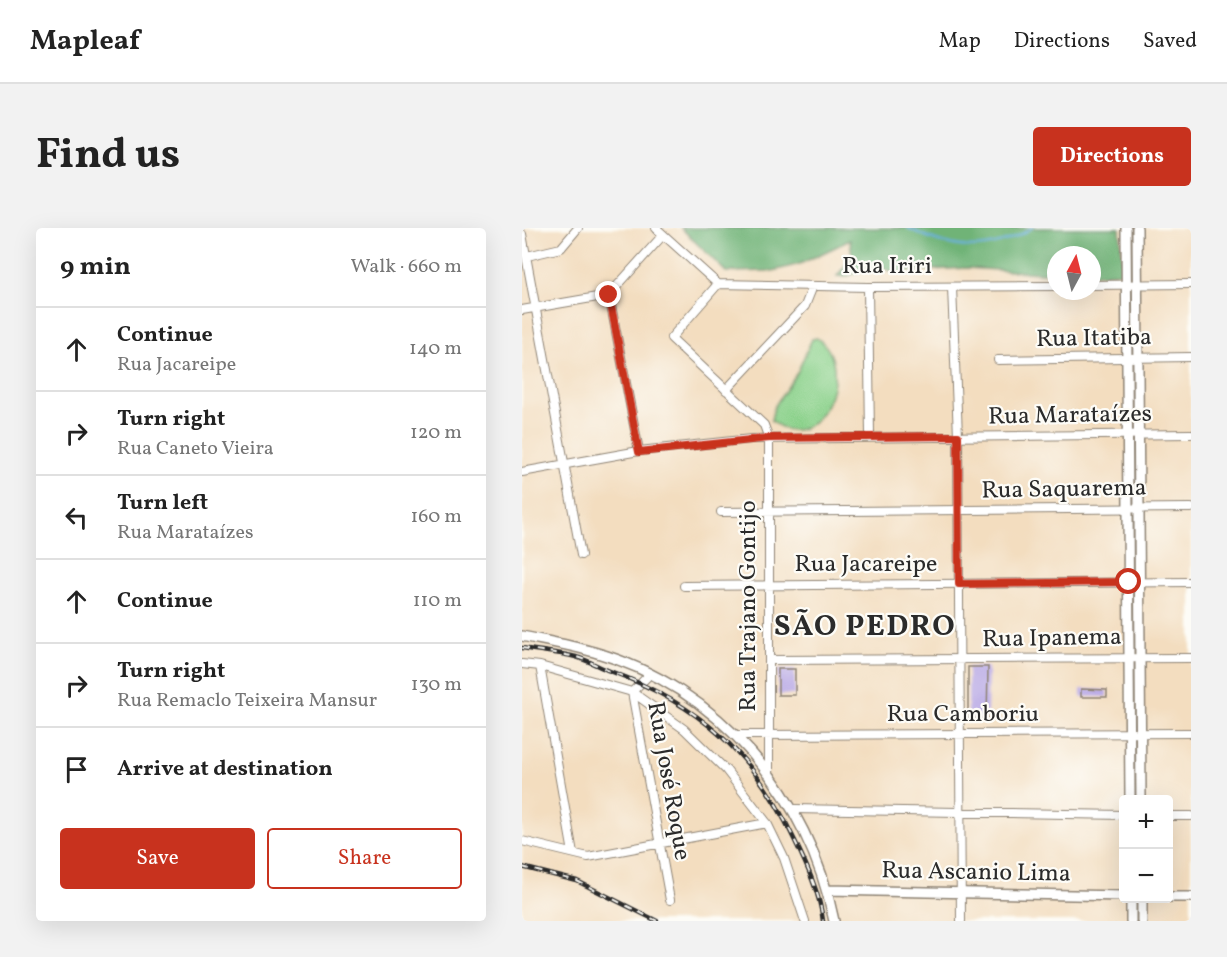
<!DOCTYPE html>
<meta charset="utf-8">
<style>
:root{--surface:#fff;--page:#f2f2f2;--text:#222;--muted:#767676;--line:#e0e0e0;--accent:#c8321e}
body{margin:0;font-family:Vollkorn,serif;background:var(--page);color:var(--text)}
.controls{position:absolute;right:18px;bottom:18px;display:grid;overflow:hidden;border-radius:6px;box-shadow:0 6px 24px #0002}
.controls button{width:54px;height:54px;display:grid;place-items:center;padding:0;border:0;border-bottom:2px solid var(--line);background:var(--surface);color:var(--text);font:30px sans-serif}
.compass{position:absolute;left:525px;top:18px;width:54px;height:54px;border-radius:50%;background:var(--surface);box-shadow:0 6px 24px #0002;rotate:7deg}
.stop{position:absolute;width:18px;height:18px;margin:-14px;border:4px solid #c8321e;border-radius:50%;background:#fff}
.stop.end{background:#c8321e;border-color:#fff;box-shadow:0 2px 6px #0008}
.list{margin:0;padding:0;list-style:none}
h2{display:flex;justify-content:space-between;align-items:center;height:78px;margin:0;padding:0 24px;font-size:26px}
h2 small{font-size:20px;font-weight:400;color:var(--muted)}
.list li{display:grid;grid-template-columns:39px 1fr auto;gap:18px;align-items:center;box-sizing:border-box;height:84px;padding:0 24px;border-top:2px solid var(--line)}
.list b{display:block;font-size:22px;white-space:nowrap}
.list p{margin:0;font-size:20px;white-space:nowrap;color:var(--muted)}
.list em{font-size:20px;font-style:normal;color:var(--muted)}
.actions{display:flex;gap:12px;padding:18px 24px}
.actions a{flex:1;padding:14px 0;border:2px solid var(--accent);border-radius:6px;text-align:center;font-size:21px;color:var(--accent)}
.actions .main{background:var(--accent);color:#fff}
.icon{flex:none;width:33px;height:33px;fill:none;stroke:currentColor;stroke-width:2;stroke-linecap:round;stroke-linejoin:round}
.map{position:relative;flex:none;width:669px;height:693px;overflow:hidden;border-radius:6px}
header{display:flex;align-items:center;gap:36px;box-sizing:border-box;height:84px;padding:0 30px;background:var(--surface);border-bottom:2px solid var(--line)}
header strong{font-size:28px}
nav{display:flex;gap:33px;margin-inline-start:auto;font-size:21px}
.intro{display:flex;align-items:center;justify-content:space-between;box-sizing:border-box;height:144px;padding:0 36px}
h1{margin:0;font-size:42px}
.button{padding:15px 27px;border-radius:6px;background:var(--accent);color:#fff;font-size:21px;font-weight:700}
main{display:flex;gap:36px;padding:0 36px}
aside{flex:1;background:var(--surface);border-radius:6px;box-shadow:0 6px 24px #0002}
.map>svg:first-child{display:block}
.green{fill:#8bd18b;stroke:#5b7e5b;stroke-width:1.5}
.forest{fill:#70b377;stroke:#4e6f51;stroke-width:1.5}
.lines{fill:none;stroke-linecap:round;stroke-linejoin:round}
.stream{stroke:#6cb1e2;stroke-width:2}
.building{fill:#b3a3e4}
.minor-casing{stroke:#8f8475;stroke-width:10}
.tertiary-casing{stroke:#8f8475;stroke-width:12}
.minor{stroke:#fff;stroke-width:8}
.tertiary{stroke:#fff;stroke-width:9}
.rail-casing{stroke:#2b2b2b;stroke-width:4.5}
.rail{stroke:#fdfcf7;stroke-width:2;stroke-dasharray:7;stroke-linecap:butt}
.route{stroke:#c8321e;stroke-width:8}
.labels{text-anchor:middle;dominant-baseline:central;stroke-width:4.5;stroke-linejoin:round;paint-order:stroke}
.street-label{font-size:24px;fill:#2b2b2b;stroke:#fdfcf7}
.district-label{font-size:30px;font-weight:bold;letter-spacing:1.5px;fill:#2b2b2b;stroke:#fdfcf7}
</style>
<header>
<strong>Mapleaf</strong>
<nav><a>Map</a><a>Directions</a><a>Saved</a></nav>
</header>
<div class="intro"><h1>Find us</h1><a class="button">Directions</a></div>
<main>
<aside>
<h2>9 min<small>Walk · 660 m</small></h2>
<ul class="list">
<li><svg class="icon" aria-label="ahead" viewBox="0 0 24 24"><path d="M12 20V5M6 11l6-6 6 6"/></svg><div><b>Continue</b><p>Rua Jacareipe</p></div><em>140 m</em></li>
<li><svg class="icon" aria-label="right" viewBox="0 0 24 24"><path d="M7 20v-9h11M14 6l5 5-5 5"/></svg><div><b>Turn right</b><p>Rua Caneto Vieira</p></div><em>120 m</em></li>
<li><svg class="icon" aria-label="left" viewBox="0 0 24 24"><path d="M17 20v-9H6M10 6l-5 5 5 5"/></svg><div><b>Turn left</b><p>Rua Marataízes</p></div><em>160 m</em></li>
<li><svg class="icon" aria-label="ahead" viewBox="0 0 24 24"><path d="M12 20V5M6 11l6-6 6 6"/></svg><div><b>Continue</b></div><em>110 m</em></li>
<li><svg class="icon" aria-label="right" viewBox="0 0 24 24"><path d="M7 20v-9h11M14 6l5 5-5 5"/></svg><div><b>Turn right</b><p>Rua Remaclo Teixeira Mansur</p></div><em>130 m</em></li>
<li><svg class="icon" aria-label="arrive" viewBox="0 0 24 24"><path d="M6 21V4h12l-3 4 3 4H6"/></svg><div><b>Arrive at destination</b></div></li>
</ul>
<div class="actions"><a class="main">Save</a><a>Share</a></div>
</aside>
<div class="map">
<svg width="669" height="693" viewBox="0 0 669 693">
<rect width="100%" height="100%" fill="#fdfcf7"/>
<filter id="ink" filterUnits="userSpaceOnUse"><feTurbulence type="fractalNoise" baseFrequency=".0167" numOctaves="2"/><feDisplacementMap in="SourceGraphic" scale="12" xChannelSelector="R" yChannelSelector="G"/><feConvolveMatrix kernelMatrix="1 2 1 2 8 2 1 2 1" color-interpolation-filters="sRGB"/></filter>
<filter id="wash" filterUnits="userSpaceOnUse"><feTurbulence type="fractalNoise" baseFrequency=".008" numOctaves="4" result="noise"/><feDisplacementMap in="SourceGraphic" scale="24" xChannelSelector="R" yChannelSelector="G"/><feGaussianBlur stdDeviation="1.35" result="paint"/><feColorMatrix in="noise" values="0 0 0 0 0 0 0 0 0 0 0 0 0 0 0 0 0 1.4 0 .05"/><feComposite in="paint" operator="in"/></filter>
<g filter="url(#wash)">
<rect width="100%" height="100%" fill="#f3ddbf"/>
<!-- green -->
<path class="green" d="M295,110C338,139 293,233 249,192L252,179L275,145L290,111Z"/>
<!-- forest -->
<path class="forest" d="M159,0H598L601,44L570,47V27H534V46L445,40L372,44L354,38L323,49L315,48L330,29L328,12L278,36L251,43L204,44Z"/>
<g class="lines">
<!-- stream -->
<path class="stream" d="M386,0C431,23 466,27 510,0"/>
</g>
<g id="blocks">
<!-- building -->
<path class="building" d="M446,439H466L465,490H446Z
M256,441H273V467H256Z
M559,461L585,462V469H559Z"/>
</g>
</g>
<g filter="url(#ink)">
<use href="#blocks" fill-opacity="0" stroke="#8f8475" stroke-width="1.5"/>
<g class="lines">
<!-- minor casing -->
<g class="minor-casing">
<path id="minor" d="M134,0L196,56
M0,6L59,327
M5,28L39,20L56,0
M196,56L149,110L242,197L247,211V546
M196,56L346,59L534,58
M570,57L669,56
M346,59L348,208
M430,59L436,208L439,693
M87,67L117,223
M0,82L87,67L141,7
M476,132L669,129
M204,162L283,78L291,58
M0,244L117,223L229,211L669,206
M199,284L669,280
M162,358L669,354
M247,432L669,430
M0,436L18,438L110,464L162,501L204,542L245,595L262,630L283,693
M18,438L51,625
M127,447L110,464L148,672
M213,507L669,505
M272,581L602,587
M646,588H669
M0,613L66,629L245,595"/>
</g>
<!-- tertiary casing -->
<g class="tertiary-casing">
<path id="tertiary" d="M604,0L608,572
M615,0L619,572
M0,408C24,413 48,417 72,424C197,459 287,568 312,693
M306,662L602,668
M646,669H669
M609,670V693
M620,670V693"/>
</g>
<!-- minor -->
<use href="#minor" class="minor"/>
<!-- tertiary -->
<use href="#tertiary" class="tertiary"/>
<!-- rail casing -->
<g class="rail-casing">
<path id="rail" d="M0,420C18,423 37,425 54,429C66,432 77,439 88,443C176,476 232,525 272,611C284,636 298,665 301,693
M0,639L55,653L135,693"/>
</g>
<!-- rail -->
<use href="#rail" class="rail"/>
</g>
</g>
<g class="lines" filter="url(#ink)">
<!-- route -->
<path class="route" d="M87,67L117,224L247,210L436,208L437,356L607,354"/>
</g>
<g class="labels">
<!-- street labels -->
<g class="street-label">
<text x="365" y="39">Rua Iriri</text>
<text transform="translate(572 111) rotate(-1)">Rua Itatiba</text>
<text transform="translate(548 188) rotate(-1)">Rua Marataízes</text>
<text transform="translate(542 262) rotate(-1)">Rua Saquarema</text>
<text x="344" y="337">Rua Jacareipe</text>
<text transform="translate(227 378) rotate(-90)">Rua Trajano Gontijo</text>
<text transform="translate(530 411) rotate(-1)">Rua Ipanema</text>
<text x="441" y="487">Rua Camboriu</text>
<text transform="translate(146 553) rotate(80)">Rua José Roque</text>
<text transform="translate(454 645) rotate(1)">Rua Ascanio Lima</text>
</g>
<!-- district labels -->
<g class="district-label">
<text x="343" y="399">SÃO PEDRO</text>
</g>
</g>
</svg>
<div class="controls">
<button>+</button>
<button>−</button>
</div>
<svg class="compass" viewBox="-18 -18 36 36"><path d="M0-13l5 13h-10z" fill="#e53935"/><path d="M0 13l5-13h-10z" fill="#767676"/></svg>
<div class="stop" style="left:607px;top:354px"></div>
<div class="stop end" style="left:87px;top:67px"></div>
</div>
</main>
